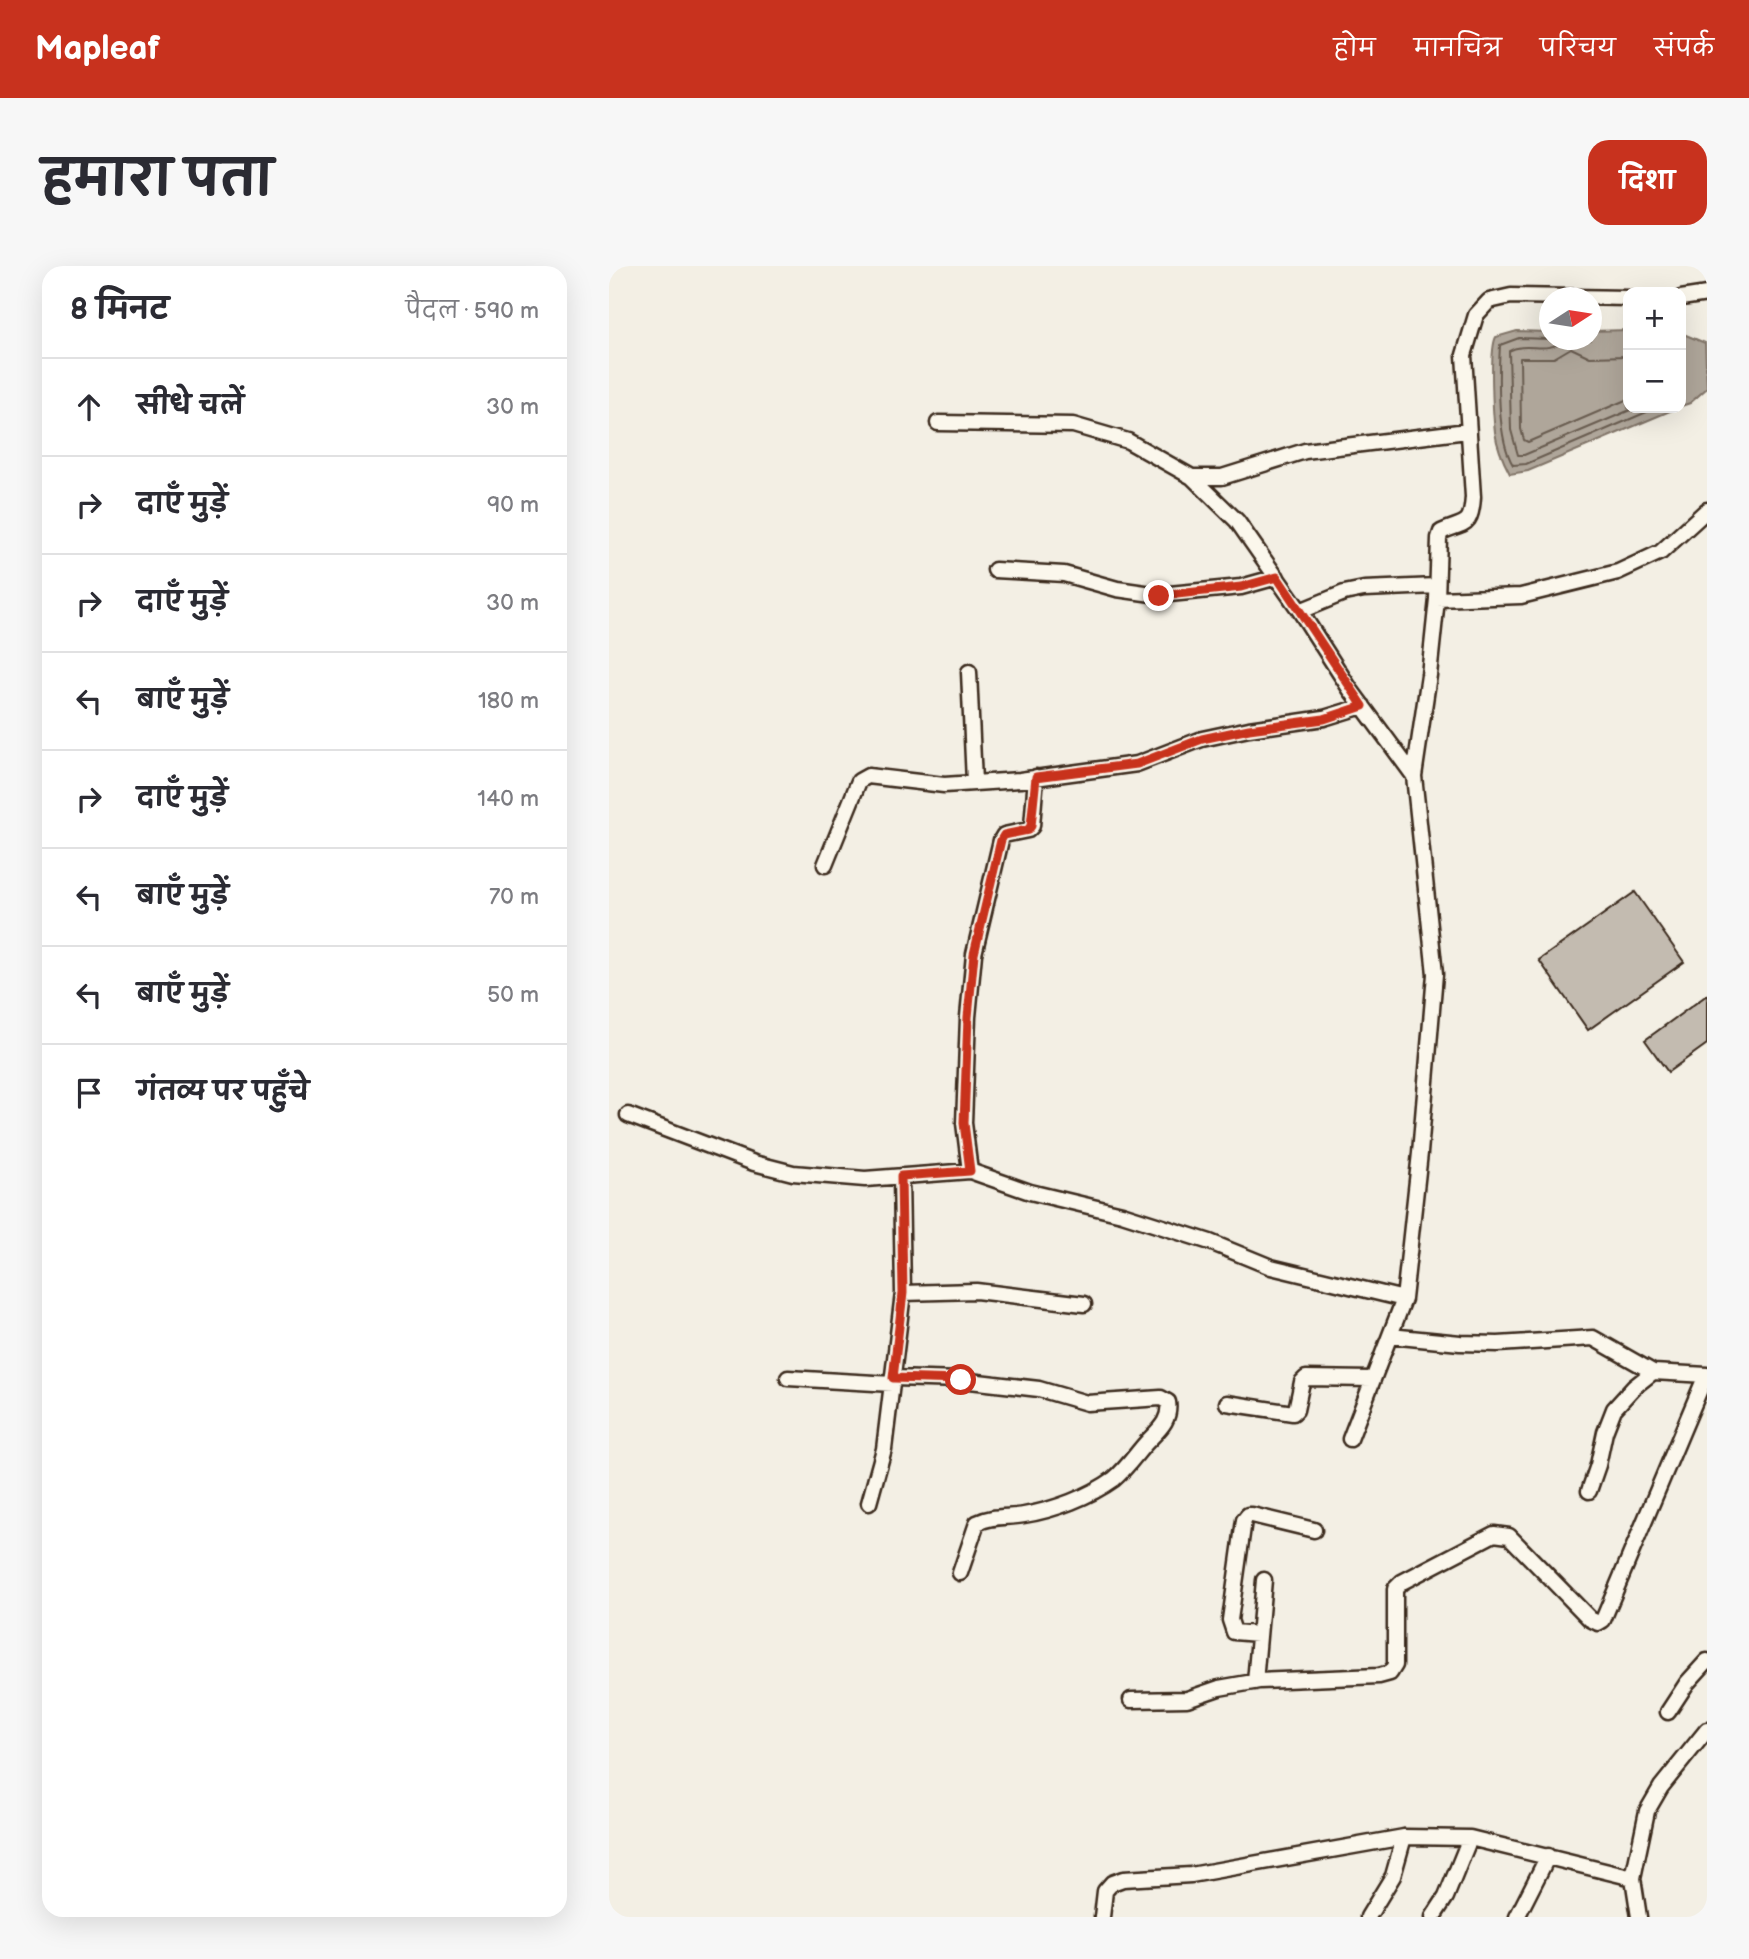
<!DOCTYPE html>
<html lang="hi">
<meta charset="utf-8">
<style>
:root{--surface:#fff;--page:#f7f7f7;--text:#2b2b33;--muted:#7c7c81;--line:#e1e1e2;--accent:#c8321e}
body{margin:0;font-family:"Balsamiq Sans","Playpen Sans Deva",sans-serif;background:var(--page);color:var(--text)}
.controls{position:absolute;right:21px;top:21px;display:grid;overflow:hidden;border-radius:14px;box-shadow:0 7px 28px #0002}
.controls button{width:63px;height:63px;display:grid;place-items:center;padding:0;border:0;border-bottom:2px solid var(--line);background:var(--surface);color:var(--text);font:35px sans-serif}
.compass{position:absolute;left:930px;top:21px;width:63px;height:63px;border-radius:50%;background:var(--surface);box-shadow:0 7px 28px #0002;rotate:78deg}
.stop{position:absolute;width:21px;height:21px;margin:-16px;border:5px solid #c8321e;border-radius:50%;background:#fff}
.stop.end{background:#c8321e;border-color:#fff;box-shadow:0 2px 7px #0008}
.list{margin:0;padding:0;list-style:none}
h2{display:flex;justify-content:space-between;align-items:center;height:91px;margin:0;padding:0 28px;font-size:30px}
h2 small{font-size:23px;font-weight:400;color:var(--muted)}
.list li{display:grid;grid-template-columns:46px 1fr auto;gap:21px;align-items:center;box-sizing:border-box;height:98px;padding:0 28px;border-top:2px solid var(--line)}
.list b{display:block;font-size:26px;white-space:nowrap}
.list em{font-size:23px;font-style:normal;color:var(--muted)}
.icon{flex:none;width:38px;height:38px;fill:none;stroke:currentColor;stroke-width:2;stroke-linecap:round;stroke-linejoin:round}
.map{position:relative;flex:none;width:1098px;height:1651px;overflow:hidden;border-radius:21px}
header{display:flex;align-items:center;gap:42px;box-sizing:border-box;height:98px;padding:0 35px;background:var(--accent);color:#fff}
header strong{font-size:33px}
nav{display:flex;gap:38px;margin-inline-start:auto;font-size:24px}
.intro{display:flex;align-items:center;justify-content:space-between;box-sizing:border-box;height:168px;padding:0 42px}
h1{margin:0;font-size:49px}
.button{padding:18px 32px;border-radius:21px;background:var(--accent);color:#fff;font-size:24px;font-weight:700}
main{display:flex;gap:42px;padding:0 42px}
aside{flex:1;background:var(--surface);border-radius:21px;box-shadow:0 7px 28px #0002}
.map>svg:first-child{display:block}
.water{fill:#afa69a;stroke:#817468;stroke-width:2}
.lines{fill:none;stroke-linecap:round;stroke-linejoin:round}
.shore{stroke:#695c50;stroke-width:2}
.building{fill:#c3bbb0;stroke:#3b2a1e;stroke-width:2}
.street-casing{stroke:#3b2a1e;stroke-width:19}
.street{stroke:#fbf7ec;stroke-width:14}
.route{stroke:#c8321e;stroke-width:9}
</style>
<header>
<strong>Mapleaf</strong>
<nav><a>होम</a><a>मानचित्र</a><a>परिचय</a><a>संपर्क</a></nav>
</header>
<div class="intro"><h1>हमारा पता</h1><a class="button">दिशा</a></div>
<main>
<aside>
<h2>8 मिनट<small>पैदल · 590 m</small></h2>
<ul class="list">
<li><svg class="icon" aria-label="ahead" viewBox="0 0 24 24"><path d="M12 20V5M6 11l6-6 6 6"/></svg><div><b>सीधे चलें</b></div><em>30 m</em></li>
<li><svg class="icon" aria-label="right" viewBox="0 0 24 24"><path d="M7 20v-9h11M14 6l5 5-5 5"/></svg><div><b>दाएँ मुड़ें</b></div><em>90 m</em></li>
<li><svg class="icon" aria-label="right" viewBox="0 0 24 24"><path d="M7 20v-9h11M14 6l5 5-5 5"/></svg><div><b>दाएँ मुड़ें</b></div><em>30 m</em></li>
<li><svg class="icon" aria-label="left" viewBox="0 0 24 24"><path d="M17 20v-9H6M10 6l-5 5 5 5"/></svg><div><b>बाएँ मुड़ें</b></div><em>180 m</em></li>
<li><svg class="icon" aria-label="right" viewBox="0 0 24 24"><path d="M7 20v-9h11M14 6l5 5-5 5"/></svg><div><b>दाएँ मुड़ें</b></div><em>140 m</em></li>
<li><svg class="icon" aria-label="left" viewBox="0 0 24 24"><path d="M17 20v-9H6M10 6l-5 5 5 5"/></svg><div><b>बाएँ मुड़ें</b></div><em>70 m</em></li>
<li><svg class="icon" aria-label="left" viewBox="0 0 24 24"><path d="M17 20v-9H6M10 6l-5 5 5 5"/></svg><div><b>बाएँ मुड़ें</b></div><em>50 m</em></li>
<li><svg class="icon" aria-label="arrive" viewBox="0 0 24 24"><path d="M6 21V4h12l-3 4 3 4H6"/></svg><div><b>गंतव्य पर पहुँचे</b></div></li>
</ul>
</aside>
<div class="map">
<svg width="1098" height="1651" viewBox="0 0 1098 1651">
<rect width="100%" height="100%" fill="#f3efe4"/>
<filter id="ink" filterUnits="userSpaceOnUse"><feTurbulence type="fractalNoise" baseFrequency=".0143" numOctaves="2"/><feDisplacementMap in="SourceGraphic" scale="14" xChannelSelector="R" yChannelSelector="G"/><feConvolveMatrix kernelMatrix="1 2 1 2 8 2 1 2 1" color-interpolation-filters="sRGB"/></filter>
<g filter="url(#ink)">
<!-- water -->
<path class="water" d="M1019,64V142H1068L919,205L901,208C894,195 888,181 886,166C884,149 880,84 887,71L908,65L940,66V74H982L983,65Z
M1072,67L1096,77L1098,122L1081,137L1072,140Z"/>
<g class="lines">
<!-- shore -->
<path class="shore" d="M940,73L910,72L891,79C889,110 888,173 904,199L917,198L1047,142
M954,74C939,89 917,75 900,85L902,164L909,189H915L1026,142
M1019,90L981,91L962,82L945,92H911L912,163L915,174L919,176L1019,133"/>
</g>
<!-- building -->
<path class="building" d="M1026,626L1075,696L979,764L930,694Z
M1098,729V778L1059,806L1036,774Z"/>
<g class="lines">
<!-- street casing -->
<g class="street-casing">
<path id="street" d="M1072,32L1098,28
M329,157L464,159L519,175L583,211L628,255L691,345L741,423L805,510
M583,211H613L696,185L858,165
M386,304L455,308L508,323L550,329L632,321L668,311
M828,333L912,330L1009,306L1052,286L1098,244
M691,345L735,327L755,323L828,320
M360,406L365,516
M216,599L250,515L259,510L335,519L411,514L528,498L593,473L640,463L715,452L754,440
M19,849L145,897L184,907L256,913L361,905L421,926L513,948L601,976L662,1001L795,1033
M361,905L355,857L359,751L365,688L392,574L395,569L419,564L423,560L427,511
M294,1027L367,1025L475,1038
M781,1070L851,1077L889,1078L984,1072L1044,1106L1098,1109
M179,1112L283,1118
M284,1112L352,1114L430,1123L478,1137L552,1132L559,1136C562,1155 549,1164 537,1177C527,1188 517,1203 505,1213C480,1231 445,1244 415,1249C399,1252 383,1249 368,1257L351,1307
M618,1137L684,1147L687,1144L693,1116L697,1112L763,1113
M741,1173L795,1033L811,887L826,708L805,510L820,409L828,333L830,272L832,266C856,255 862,262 864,231L855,89L867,49L880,35L902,30L1019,32
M980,1225L989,1199L996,1166L1005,1143L1025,1121L1044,1106
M260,1237L275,1183L294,1027L292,910
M649,1368L625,1366L621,1354L635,1254L639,1249H643L705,1264
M646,1416L655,1314
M522,1434L578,1433L610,1422L650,1415L770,1410L781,1407L786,1399V1323L793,1316L885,1268L900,1270L981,1353L989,1357L994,1354L1097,1109
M1059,1446L1078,1417L1098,1395
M493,1651L496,1625L503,1617L514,1613L582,1609L795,1571L861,1572L1024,1612
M759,1651L784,1610L795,1571
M824,1651L837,1631L861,1572
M908,1651L939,1590
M1030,1651L1024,1612L1038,1545L1052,1521L1098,1464"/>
</g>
<!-- street -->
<use href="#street" class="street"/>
</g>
</g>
<g class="lines" filter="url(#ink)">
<!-- route -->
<path class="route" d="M352,1114L284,1112L294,1027L292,910L361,905L355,857L359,751L365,688L392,574L395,569L419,564L422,560L427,511L528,498L593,473L640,463L715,453L754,440L668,311L632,321L550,330"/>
</g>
</svg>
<div class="controls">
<button>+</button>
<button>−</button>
</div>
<svg class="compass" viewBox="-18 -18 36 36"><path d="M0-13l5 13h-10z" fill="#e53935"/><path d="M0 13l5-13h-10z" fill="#7c7c81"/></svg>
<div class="stop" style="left:352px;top:1114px"></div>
<div class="stop end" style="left:550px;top:330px"></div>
</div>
</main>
